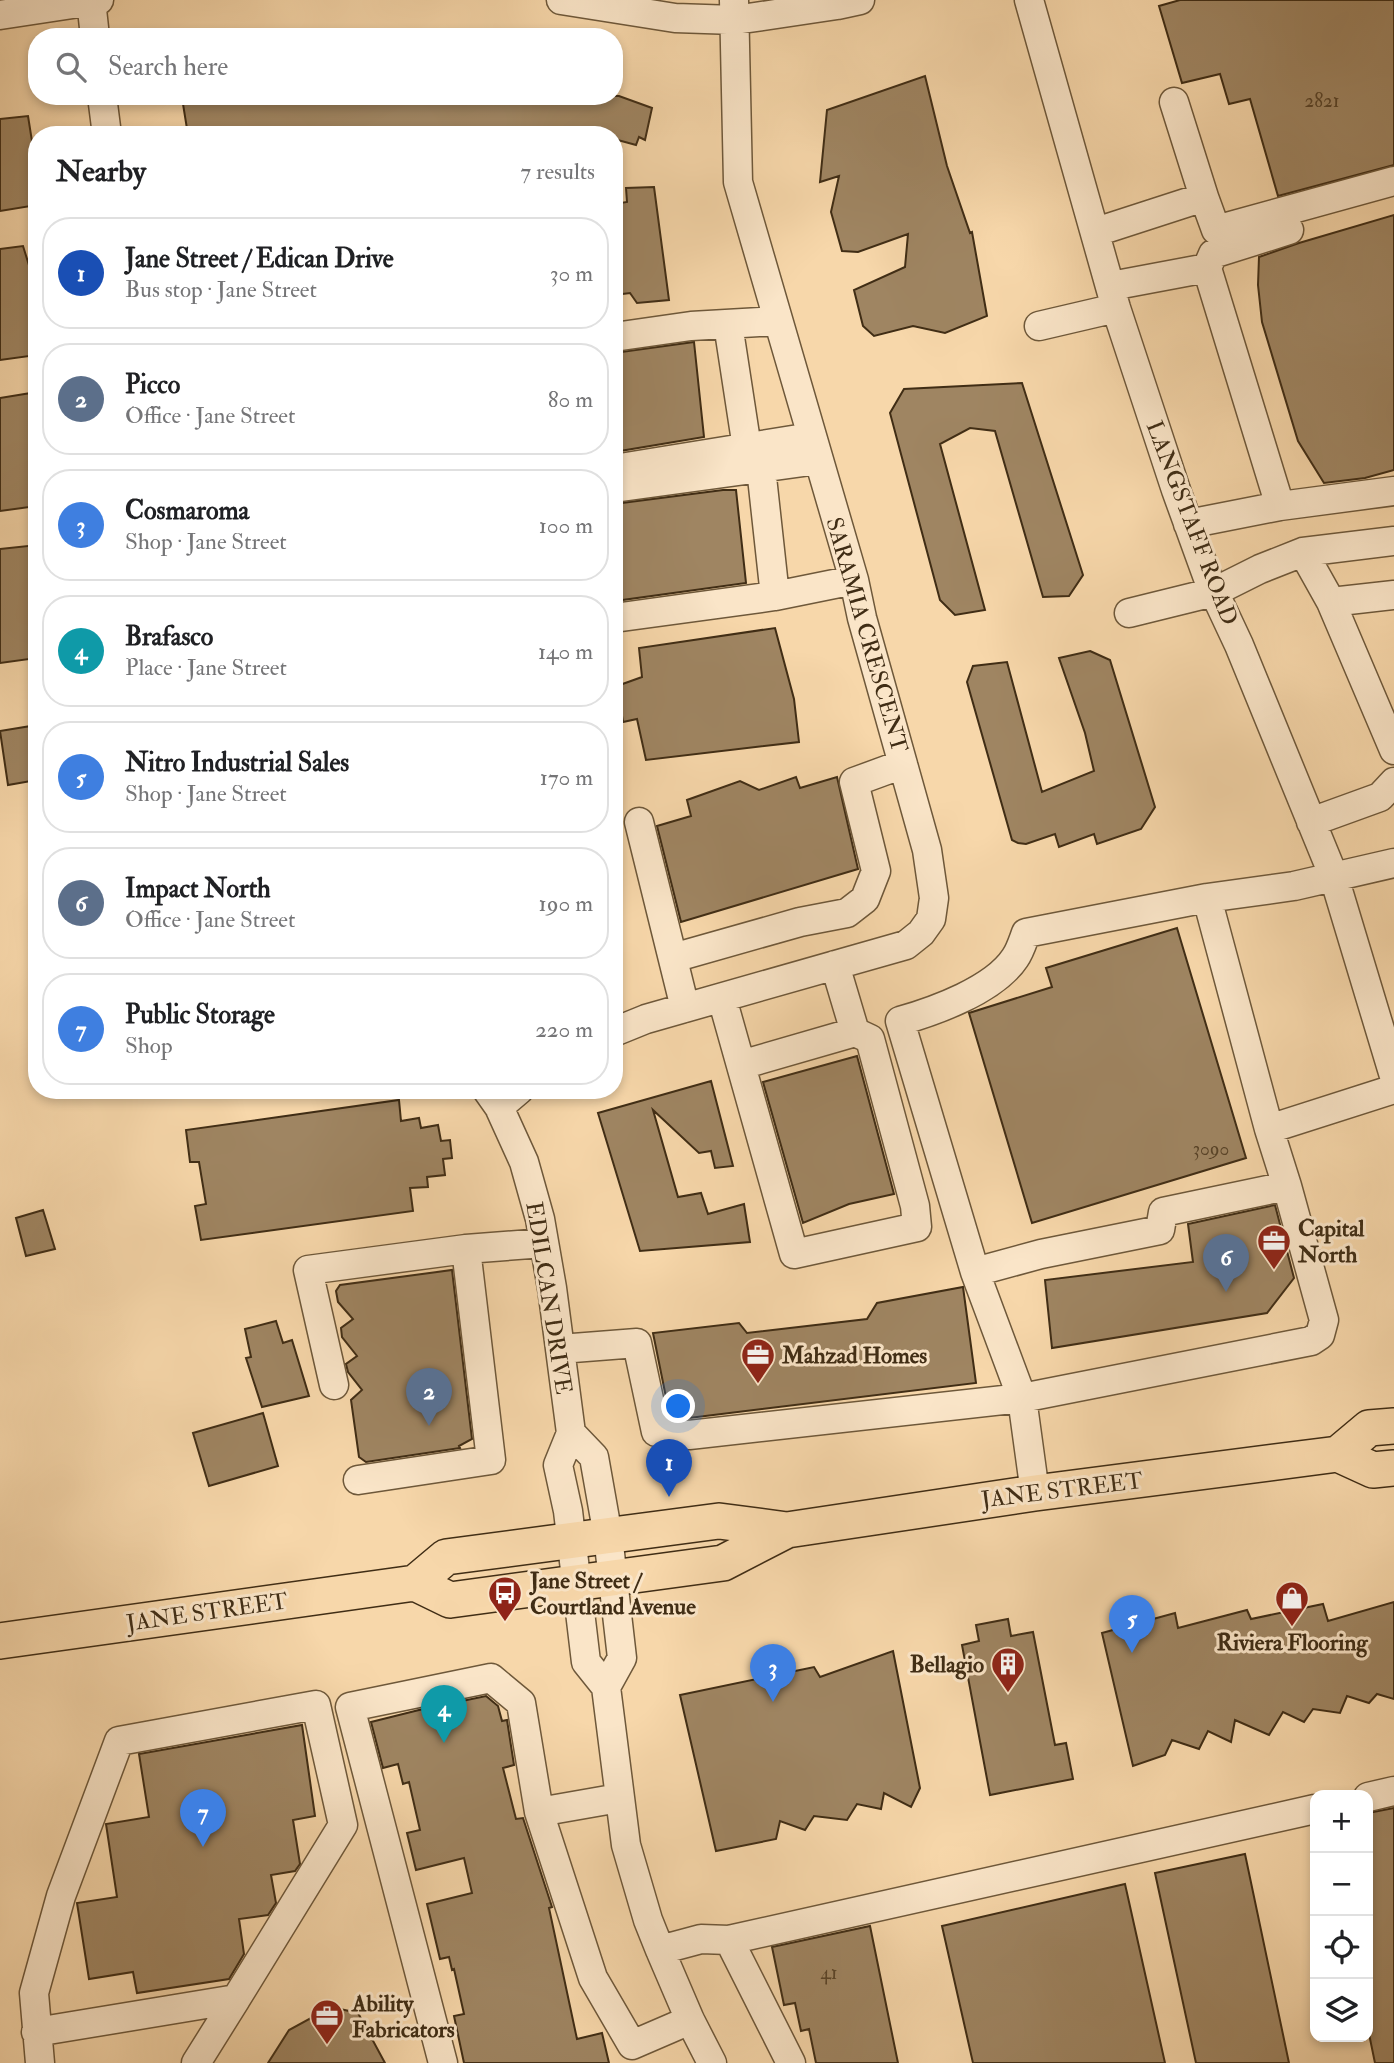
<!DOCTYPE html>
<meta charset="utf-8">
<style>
:root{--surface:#fff;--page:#f6f6f6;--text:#202124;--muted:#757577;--line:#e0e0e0;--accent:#8f2418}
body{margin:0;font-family:"IM FELL Double Pica",serif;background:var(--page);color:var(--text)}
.controls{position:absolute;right:21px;bottom:21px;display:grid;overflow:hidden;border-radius:14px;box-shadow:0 4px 10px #0003}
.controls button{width:63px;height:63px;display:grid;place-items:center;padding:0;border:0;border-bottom:2px solid var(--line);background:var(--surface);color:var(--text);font:35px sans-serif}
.you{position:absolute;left:679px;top:1407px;width:24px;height:24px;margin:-18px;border:5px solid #fff;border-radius:50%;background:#1a73e8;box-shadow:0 0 0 10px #1a73e833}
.badge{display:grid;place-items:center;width:46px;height:46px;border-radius:50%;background:var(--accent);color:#fff;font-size:23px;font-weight:700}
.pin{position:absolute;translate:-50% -58px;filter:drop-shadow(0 2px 4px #0008)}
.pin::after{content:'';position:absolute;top:37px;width:24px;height:21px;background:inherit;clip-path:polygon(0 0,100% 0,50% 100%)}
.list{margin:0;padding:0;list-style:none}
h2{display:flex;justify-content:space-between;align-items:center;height:91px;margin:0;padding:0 28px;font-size:30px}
h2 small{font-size:23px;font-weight:400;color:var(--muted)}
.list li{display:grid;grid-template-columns:46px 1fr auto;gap:21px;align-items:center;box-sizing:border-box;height:112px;margin:0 14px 14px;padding:0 14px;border:2px solid var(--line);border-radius:28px}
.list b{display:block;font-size:26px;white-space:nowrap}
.list p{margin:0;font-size:23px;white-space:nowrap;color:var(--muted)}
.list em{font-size:23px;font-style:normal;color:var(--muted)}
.icon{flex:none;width:38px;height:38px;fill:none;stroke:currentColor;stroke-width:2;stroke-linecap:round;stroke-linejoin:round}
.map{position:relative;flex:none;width:1394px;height:2063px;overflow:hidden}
.search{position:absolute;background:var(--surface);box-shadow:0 4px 10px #0003;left:28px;top:28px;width:595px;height:77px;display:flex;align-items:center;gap:18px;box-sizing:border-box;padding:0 24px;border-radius:28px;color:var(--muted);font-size:26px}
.panel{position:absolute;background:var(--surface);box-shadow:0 4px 10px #0003;left:28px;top:126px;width:595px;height:973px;border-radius:28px}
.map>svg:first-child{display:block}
.building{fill:#9f8562;stroke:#402d15;stroke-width:2}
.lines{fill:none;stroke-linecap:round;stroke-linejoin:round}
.minor-casing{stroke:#6e583a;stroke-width:31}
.major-casing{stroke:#402d15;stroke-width:38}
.minor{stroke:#fae5c8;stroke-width:28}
.major{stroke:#f7d7aa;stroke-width:35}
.labels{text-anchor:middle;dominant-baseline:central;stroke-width:6;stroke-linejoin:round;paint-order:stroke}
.number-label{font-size:19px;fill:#584328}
.street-label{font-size:23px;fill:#402d15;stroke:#fae5c8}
.poi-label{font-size:23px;font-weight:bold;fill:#402d15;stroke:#fae5c8;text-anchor:start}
</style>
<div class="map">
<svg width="1394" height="2063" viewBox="0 0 1394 2063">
<rect width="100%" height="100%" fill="#f7d7aa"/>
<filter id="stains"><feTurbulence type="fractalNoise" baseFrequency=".00286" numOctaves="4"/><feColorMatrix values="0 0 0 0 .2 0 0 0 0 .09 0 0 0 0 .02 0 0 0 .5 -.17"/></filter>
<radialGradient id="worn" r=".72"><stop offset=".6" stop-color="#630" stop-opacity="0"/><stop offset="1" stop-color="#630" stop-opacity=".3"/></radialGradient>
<!-- building -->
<path class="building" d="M1180,0H1394V165L1278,196L1250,99L1229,104L1220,74L1182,83L1159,6Z
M925,76L947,166L970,233L972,232L987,316L945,333L913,326L874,336L863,326L854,290L905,267L908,234L858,252L842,251L831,212L839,176L820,182L827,110Z
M186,96H619L652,108L645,140L639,137L636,145L614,139V135H188L183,104H187Z
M28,116L34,154H37V205L0,211V119Z
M654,187L669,300L637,303L630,293L614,295V204L627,202L626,188Z
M1394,215V470L1365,478L1324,483L1298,441L1262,322L1258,285L1259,257L1299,243Z
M23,246L37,291V355L0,360V249Z
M694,342L704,437L614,452V353Z
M1022,383L1083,575L1069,596L1043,597L995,431L970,428L940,444L985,610L955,615L940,600L890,413L904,389Z
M37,392V506L0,511V398Z
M723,490H736L746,583L615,601L614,504Z
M37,545V658L0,663V549Z
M775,628L794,699L799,742L646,760L637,719L623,722L617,686L642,677L639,648Z
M1090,651L1110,660L1155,807L1141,829L1097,844L1094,834L1059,847L1055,834L1026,844L1018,843L1012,840L967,682L973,666L1007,662L1042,792L1094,771L1085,733L1059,658Z
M37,725V780L8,785L0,731Z
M796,777L800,788L837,777L858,869L681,922L657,826L691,816L687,800L740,781L759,790Z
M1177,928L1246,1158L1032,1223L969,1013L1052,987L1046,968Z
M857,1056L894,1194L849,1204L803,1223L763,1082Z
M711,1081L733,1166L715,1168L711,1151L699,1153L653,1110L678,1197L701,1193L708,1214L744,1204L750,1242L640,1251L598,1113Z
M399,1100L401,1121L419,1118L421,1128L438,1125L441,1141L450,1140L452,1158L443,1159L445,1175L427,1177L428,1187L410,1188L413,1211L201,1240L195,1206L206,1204L199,1162H190L186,1130Z
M1275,1205L1294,1278L1267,1313L1052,1348L1045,1280L1193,1262L1188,1224Z
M43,1210L55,1249L26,1256L16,1218Z
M452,1270L472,1439L459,1446L460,1448L366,1462L359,1457L351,1400L362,1390L348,1372L346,1364L357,1356L342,1337L341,1328L353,1319L338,1302L336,1291L340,1285Z
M963,1287L976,1383L689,1418L670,1417L653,1333L739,1323L747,1333L867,1319L877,1303Z
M276,1321L283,1343L292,1340L309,1396L262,1407L246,1358L251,1357L245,1329Z
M263,1413L278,1466L209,1486L193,1433Z
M1394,1602V1699L1377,1694L1369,1703L1347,1696L1340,1713L1313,1709L1304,1722L1283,1712L1269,1735L1235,1720L1231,1742L1208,1731L1199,1749L1172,1740L1165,1755L1133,1766L1102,1633L1175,1613L1178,1628L1247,1610L1251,1619L1323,1604L1328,1621Z
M1008,1619L1011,1636L1033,1632L1055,1745L1066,1743L1073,1779L990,1795L962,1645L979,1641L976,1625Z
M893,1651L920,1788L911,1807L884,1793L881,1809L857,1804L847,1820L814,1816L805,1830L780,1821L776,1839L716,1851L680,1695L814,1667L820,1677Z
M486,1696L498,1706L502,1721L507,1720L514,1765L503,1768L516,1819L523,1818L552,1907L549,1908L577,2039L602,2033L609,2063H464L454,2016L464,2014L454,1969L452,1970L449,1957L440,1959L427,1904L472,1893L464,1858L416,1870L407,1833L420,1830L409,1782L403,1784L398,1764L383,1768L371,1722L419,1710Z
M302,1725L315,1816L293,1820L300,1864L295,1871L271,1875L276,1903L268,1915L239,1919L244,1954L229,1979L137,1993L133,1972L89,1979L77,1903L117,1897L106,1824L149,1817L139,1754Z
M1394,1808V2063H1375L1368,2029V1813Z
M1245,1854L1289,2063H1196L1155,1873Z
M1125,1884L1165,2063H973L942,1926Z
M870,1926L898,2063H816L809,2029L801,2031L795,2003L784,2005L772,1947Z
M331,2007L358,2013L385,2063H268L289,2030Z"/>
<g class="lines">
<!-- minor casing -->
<g class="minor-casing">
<path id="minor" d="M91,0L95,37
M561,0L675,18L735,20L837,5L860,0
M1029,0L1116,308L1176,490L1209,581L1239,645L1334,877L1394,1076
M0,15L99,0
M102,96L107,135
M1174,102L1204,197
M1096,232L1204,197L1216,230L1394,181
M1207,268L1213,254L1289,230
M1111,286L1207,268L1280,506L1188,524
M728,324L747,448
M1039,326L1116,308
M614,337L691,326L778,321
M761,468L775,596
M614,469L811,437
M614,488L818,460
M1280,506L1394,491
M1303,552L1331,602L1394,750
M1331,602L1394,595
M1129,613L1214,592L1260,569L1303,552L1394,541
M614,618L775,596L854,580
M639,822L685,1008
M1311,822L1380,797L1394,782
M1207,898L1294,886L1394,863
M673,958L800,922L847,913L865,899L876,871L854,782L903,764
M722,998L794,1254L917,1227L915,1206L870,1039L855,1032L835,965
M614,1032L646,1019L906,945L921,933L931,919L934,898L927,850L862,618L854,580L738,182L734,0
M741,1065L855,1032
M487,1090L499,1107L524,1162L540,1219L552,1288L571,1433L558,1465L568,1511L586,1662L606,1687L626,1845L648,1920L660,1950L690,2020L712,2063
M499,1107L519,1090
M975,1272L1041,1254L1160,1230L1163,1212L1287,1186
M560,1349L637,1343L656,1432L689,1435L1022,1398L1311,1341L1320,1335L1324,1320L1287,1186L1269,1129
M334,1385L308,1270L466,1249
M571,1433L594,1457L608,1536L622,1658L606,1687
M358,1480L491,1460L466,1249L544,1243
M1035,1493L1022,1398L975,1272L900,1021C935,1011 994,990 1015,958C1020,951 1023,941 1026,933L1207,898L1269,1129L1394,1089
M1368,1797L1394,1791
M539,1812L593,1978L632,2045L690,2020
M729,1940L791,2063
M660,1950L701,1939L729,1940L1315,1809
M36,2032L236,1999L343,1825L316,1705L119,1741L61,1896L34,1993L40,2063
M196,2063L236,1999
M443,2063L350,1707L491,1678L521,1703L539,1812L619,1798"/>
</g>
<!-- major casing -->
<g class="major-casing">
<path id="major" d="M1338,1454L1373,1470L1394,1468
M415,1583L450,1600L723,1563L787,1530
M0,1641L415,1583L446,1557L719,1521L787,1530L1035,1493L1338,1454L1369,1428L1394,1426"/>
</g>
<!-- minor -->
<use href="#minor" class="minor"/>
<!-- major -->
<use href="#major" class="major"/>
</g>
<!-- icons -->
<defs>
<g id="office-pin" transform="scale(1.75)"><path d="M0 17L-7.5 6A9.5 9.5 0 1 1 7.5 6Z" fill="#8f2418" stroke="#fae5c8"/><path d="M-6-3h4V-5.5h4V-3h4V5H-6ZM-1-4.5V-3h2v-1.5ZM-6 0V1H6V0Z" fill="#fff"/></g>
<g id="bus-pin" transform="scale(1.75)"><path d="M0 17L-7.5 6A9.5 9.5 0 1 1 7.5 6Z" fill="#8f2418" stroke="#fae5c8"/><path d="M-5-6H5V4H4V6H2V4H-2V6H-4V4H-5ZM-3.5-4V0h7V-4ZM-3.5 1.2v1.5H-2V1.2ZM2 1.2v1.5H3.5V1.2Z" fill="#fff"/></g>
<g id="shop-pin" transform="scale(1.75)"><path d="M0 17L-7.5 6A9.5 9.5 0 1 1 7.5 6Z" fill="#8f2418" stroke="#fae5c8"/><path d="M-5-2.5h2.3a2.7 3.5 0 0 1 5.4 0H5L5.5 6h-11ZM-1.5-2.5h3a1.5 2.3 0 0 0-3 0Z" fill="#fff"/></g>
<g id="building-pin" transform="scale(1.75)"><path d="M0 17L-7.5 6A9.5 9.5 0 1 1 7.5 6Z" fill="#8f2418" stroke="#fae5c8"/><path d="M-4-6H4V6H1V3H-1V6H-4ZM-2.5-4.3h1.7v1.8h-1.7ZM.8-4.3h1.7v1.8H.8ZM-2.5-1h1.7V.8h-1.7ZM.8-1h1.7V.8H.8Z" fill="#fff"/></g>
</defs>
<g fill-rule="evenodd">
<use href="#office-pin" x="1274" y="1241"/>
<use href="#office-pin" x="758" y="1355"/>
<use href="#bus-pin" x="505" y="1593"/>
<use href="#shop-pin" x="1292" y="1598"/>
<use href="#building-pin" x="1008" y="1664"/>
<use href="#office-pin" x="327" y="2016"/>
</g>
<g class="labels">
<!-- number labels -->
<g class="number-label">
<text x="1322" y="101">2821</text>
<text x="1211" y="1149">3090</text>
<text x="829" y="1973">41</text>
</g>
<!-- street labels -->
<g class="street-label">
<text transform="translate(1192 523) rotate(69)">LANGSTAFF ROAD</text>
<text transform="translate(867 635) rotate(74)">SARAMIA CRESCENT</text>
<text transform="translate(549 1298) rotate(81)">EDILCAN DRIVE</text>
<text transform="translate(1062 1490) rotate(-7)">JANE STREET</text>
<text transform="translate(207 1612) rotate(-8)">JANE STREET</text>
</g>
<!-- poi labels -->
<g class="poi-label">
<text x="1298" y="1228">Capital<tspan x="1298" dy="26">North</tspan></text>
<text x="782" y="1355">Mahzad Homes</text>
<text x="530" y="1580">Jane Street /<tspan x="530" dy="26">Courtland Avenue</tspan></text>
<text x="1292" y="1642" text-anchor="middle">Riviera Flooring</text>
<text x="984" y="1664" text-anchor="end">Bellagio</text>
<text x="352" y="2003">Ability<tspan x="352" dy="26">Fabricators</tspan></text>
</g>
</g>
<rect width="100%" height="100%" filter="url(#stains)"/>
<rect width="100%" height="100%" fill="url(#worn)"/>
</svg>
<div class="controls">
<button>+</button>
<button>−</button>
<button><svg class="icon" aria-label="locate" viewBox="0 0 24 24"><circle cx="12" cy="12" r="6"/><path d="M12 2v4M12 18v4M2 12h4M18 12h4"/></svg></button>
<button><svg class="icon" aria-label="layers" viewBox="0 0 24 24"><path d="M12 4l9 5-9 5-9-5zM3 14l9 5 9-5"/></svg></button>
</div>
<div class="you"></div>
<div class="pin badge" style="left:669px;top:1497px;background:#1a4fb4">1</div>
<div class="pin badge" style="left:429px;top:1426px;background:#5c6f8a">2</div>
<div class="pin badge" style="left:773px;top:1702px;background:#3f7fe0">3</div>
<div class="pin badge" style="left:444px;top:1743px;background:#0f9aa8">4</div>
<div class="pin badge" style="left:1132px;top:1653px;background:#3f7fe0">5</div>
<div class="pin badge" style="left:1226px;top:1292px;background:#5c6f8a">6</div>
<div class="pin badge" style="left:203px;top:1847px;background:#3f7fe0">7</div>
<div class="search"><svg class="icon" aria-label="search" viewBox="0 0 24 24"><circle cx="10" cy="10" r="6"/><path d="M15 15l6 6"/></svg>Search here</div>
<section class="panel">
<h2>Nearby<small>7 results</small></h2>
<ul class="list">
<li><span class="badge" style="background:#1a4fb4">1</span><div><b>Jane Street / Edican Drive</b><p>Bus stop · Jane Street</p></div><em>30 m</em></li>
<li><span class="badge" style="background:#5c6f8a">2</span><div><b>Picco</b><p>Office · Jane Street</p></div><em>80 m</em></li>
<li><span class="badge" style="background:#3f7fe0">3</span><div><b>Cosmaroma</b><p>Shop · Jane Street</p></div><em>100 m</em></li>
<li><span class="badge" style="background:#0f9aa8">4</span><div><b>Brafasco</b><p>Place · Jane Street</p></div><em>140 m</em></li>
<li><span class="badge" style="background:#3f7fe0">5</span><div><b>Nitro Industrial Sales</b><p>Shop · Jane Street</p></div><em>170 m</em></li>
<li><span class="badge" style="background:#5c6f8a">6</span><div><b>Impact North</b><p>Office · Jane Street</p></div><em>190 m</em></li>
<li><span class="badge" style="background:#3f7fe0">7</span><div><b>Public Storage</b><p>Shop</p></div><em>220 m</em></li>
</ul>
</section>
</div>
